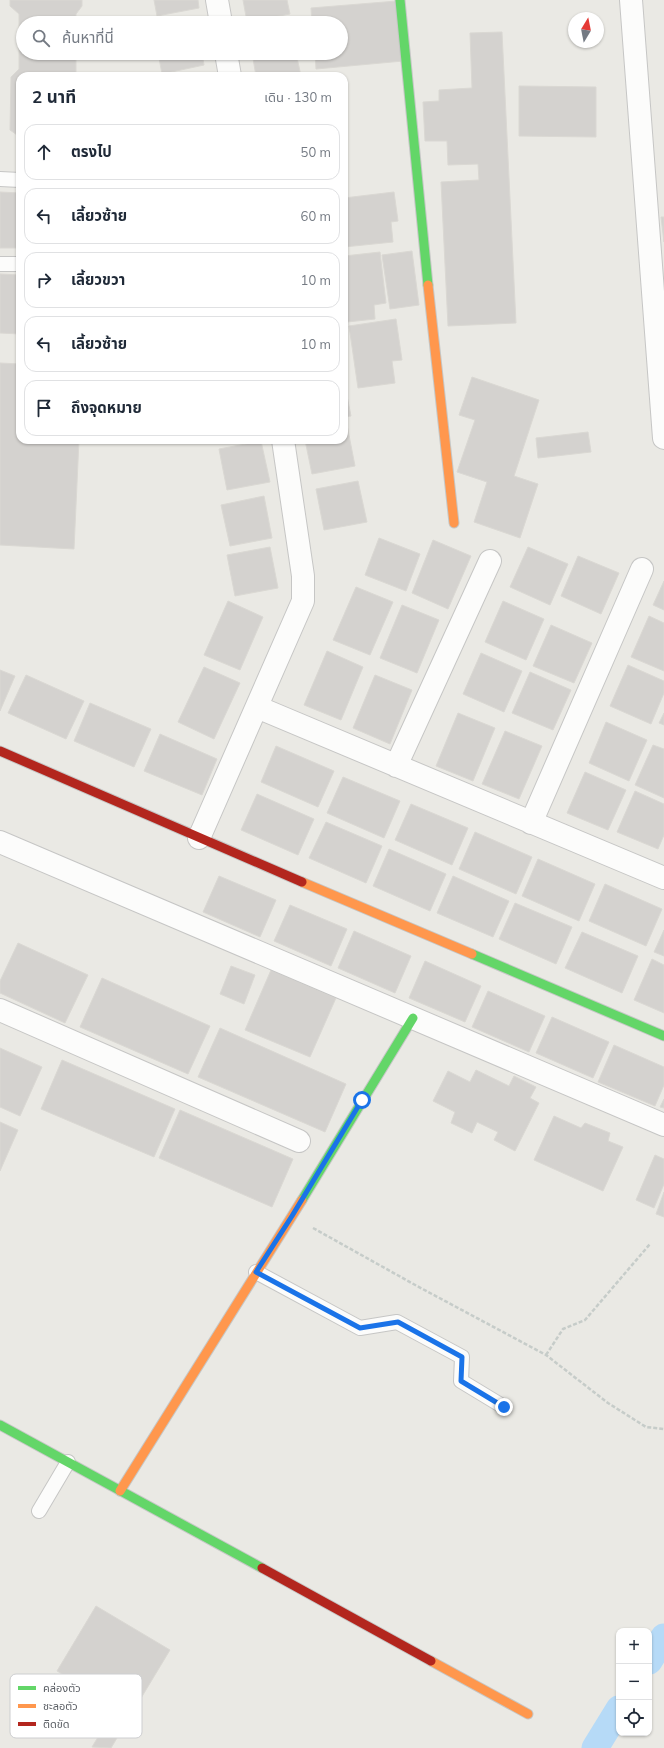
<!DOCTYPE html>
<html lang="th">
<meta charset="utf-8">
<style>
:root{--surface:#fff;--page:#f6f6f7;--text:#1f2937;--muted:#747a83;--line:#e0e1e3}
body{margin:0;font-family:Mulish,"Noto Sans Thai",sans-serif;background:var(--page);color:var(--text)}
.controls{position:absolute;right:12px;bottom:12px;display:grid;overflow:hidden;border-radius:8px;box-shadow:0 1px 3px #0004}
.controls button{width:36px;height:36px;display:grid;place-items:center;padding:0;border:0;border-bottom:1px solid var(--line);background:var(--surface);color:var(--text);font:20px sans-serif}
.compass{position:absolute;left:568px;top:12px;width:36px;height:36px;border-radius:50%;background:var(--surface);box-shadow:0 1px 3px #0004;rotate:10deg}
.stop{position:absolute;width:12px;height:12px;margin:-9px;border:3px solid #1a73e8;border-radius:50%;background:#fff}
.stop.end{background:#1a73e8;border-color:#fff;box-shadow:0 1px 4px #0008}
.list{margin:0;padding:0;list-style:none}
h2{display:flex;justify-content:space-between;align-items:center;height:52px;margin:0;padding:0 16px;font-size:17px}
h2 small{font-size:13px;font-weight:400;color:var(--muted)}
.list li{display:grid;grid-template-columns:26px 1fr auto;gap:12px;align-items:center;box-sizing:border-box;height:56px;margin:0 8px 8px;padding:0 8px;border:1px solid var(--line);border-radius:12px}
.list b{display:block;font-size:15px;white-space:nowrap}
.list em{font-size:13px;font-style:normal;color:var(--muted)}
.icon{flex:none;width:22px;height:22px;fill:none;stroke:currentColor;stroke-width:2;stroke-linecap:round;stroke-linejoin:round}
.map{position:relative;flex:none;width:664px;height:1748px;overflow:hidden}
.search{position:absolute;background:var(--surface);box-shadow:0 1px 3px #0004;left:16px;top:16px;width:332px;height:44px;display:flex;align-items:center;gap:10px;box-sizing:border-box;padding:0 14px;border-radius:22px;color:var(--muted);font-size:15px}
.panel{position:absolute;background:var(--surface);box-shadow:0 1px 3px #0004;left:16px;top:72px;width:332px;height:372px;border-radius:12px}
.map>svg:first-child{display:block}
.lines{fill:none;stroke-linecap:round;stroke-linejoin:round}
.canal{stroke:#b6daf7;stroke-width:27}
.building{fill:#d4d2cf;stroke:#dad8d3}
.lane-casing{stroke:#c6c6c5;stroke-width:16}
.street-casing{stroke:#c6c6c5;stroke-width:24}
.fast-casing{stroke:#c6c7c6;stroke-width:11}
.slow-casing{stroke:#c6c7c6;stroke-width:11}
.jam-casing{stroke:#c6c7c6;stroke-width:11}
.path{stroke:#c6ccc9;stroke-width:2.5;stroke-dasharray:4 2;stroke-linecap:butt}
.lane{stroke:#fcfcfb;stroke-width:14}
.street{stroke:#fcfcfb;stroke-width:22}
.fast{stroke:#63d668;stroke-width:9}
.slow{stroke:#ff974d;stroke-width:9}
.jam{stroke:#b3261e;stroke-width:9}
.route{stroke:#1a73e8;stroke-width:5}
.key{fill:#fff;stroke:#cdced0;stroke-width:1}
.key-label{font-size:11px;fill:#595d63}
</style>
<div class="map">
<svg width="664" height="1748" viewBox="0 0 664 1748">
<rect width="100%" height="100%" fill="#eae9e4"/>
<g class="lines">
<!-- canal -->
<path class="canal" d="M649,1661L664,1637
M595,1748L619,1709"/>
</g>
<!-- building -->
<path class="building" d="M10,0H82V6L76,14V23H23V53H76V72L79,76H20V137L10,130L11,77L19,69V14L10,6Z
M154,0H198L199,8L157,16Z
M243,0H287L290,14L247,22Z
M397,1L403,61L316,69L315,53H341V23H312L311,8Z
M502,32L516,323L448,326L441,182L479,180L478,164L448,165L447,141H425L423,102L439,101V90L472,88L470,33Z
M158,53H202L204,65L162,74Z
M252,53H296L301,76H256Z
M519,86L596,87V137L519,136Z
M0,192L20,193V248H0Z
M394,192L398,221L391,222L393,242L344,247V198Z
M661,217H664V242Z
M412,251L419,305L390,309L382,255Z
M380,252L386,303L374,305L375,319L347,322L344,297V256Z
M0,274L20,275V334L0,333Z
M396,319L402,360L392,361L395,383L358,388L349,326Z
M0,363L20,364V440H79L74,549L0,545Z
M472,377L539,400L514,476L538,484L520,538L474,522L487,482L457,472L475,420L459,415Z
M344,381L351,416L344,417Z
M347,425L355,466L312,474L305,440H344V426Z
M588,432L591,452L538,458L536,438Z
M261,441L270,482L227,490L219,449Z
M358,481L367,522L324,530L316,489Z
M264,496L272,538L230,546L221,505Z
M379,538L420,554L406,591L365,575Z
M433,540L471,556L448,609L412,593Z
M270,547L278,588L235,596L227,555Z
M528,547L568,564L550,605L510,587Z
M578,556L619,573L601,614L561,596Z
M664,581V610L653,605Z
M356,587L393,602L370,655L333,640Z
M228,601L263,617L240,670L204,655Z
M503,601L544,619L526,660L485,642Z
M402,605L439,620L417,673L380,658Z
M649,616L664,623V671L631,657Z
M551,625L592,643L574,683L533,666Z
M327,651L363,667L341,720L304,705Z
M481,653L522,671L504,712L463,694Z
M628,665L664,681V693L651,724L610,706Z
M204,667L240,683L214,739L178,722Z
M0,670L15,676L0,711Z
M530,672L571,690L553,730L512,713Z
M26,675L84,701L66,739L8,713Z
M375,675L412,690L390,744L353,728Z
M90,703L151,729L134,767L74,741Z
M458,713L495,728L473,781L436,766Z
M664,713V725L659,723Z
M606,722L647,740L629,781L589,763Z
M505,731L542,746L519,799L482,784Z
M160,734L217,759L202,795L144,771Z
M653,745L664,749V798L635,785Z
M276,746L334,771L318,807L261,782Z
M585,772L626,790L608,830L567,813Z
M343,777L400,801L384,838L327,813Z
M635,791L664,804V835L658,849L617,832Z
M257,794L314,819L298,855L241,830Z
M411,804L468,828L452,865L395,840Z
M326,822L382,846L366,883L309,858Z
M475,832L532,857L516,894L459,869Z
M389,849L446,874L430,911L373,886Z
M538,859L595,884L579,921L522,896Z
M219,876L276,900L260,937L203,912Z
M453,876L509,901L493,937L437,913Z
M605,884L662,909L646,946L589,921Z
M515,903L572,927L556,964L499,939Z
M290,905L347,929L331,966L274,941Z
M664,930V956L654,952Z
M354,931L411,956L395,993L338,968Z
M582,932L638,956L622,993L565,968Z
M18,943L88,975L65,1023L0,993V981Z
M652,959L664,965V1013L634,1000Z
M425,961L481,986L465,1022L409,998Z
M231,966L255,975L244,1004L220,994Z
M271,970L336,998L310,1057L245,1030Z
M102,978L210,1026L188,1074L80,1027Z
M488,991L545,1016L529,1052L472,1027Z
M552,1017L609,1042L593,1078L536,1053Z
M220,1028L346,1084L325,1132L198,1077Z
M614,1045L664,1067V1085L655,1106L598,1082Z
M0,1048L42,1067L20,1116L0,1107Z
M62,1060L175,1109L154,1157L41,1109Z
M476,1070L509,1086L514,1076L536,1087L530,1098L539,1103L515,1151L494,1140L498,1132L477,1122L472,1133L451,1123L455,1112L433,1101L448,1071L470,1082Z
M664,1099V1108L660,1107Z
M180,1110L293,1159L272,1207L159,1158Z
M554,1116L581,1128L585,1123L610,1133L608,1141L623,1147L603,1191L534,1160Z
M0,1122L18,1130L0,1171Z
M655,1155L664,1159V1184L654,1208L636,1200Z
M664,1192V1217L656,1214Z
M96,1606L170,1650L111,1748L92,1747L117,1706L57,1671Z"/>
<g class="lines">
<!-- lane casing -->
<g class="lane-casing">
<path id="lane" d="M0,179L20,180
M0,264H20
M256,1272L360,1328L397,1322L462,1357L461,1381L504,1407
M39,1511L68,1462"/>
</g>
<!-- street casing -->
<g class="street-casing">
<path id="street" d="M217,0L221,23
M631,0L664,438
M226,53L230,76
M257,707L664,878
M396,766L490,561
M531,823L642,569
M199,838L303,601V576L283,440
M0,842L664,1125
M0,1010L299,1141"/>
</g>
<!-- fast casing -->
<g class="fast-casing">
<path id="fast" d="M400,0L428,285
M472,954L664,1036
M302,1200L413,1018
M0,1425L262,1568"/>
</g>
<!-- slow casing -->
<g class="slow-casing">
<path id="slow" d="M428,285L454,523
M302,882L472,954
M120,1491L302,1200
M431,1661L528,1714"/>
</g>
<!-- jam casing -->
<g class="jam-casing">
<path id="jam" d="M0,751L302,882
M262,1568L431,1661"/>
</g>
<!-- path -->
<path class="path" d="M313,1228L417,1286L546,1355L608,1403L646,1427L664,1429
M546,1355L563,1329L585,1320L650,1244"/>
<!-- lane -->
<use href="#lane" class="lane"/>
<!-- street -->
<use href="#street" class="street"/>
<!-- fast -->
<use href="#fast" class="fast"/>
<!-- slow -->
<use href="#slow" class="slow"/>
<!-- jam -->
<use href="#jam" class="jam"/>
</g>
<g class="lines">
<!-- route -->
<path class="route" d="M362,1100L292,1216L256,1272L360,1328L398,1322L462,1357L461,1381L504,1407"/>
</g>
<!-- legend -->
<rect x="10" y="1674" width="132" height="64" rx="6" class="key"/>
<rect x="18" y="1686" width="18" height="4" fill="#63d668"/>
<rect x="18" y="1704" width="18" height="4" fill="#ff974d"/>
<rect x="18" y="1722" width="18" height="4" fill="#b3261e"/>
<g class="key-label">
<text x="43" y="1692">คล่องตัว</text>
<text x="43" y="1710">ชะลอตัว</text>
<text x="43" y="1728">ติดขัด</text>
</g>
</svg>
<div class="controls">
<button>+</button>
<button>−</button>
<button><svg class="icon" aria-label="locate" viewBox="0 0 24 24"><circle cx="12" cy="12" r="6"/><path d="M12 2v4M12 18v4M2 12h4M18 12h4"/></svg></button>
</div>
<svg class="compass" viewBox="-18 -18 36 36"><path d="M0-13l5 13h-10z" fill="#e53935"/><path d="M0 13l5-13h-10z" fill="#747a83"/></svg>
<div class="stop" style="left:362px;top:1100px"></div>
<div class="stop end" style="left:504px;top:1407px"></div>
<div class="search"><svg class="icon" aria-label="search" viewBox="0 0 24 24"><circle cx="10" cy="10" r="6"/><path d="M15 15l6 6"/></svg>ค้นหาที่นี่</div>
<section class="panel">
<h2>2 นาที<small>เดิน · 130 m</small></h2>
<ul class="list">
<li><svg class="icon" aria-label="ahead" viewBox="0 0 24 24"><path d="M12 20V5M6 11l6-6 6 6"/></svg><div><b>ตรงไป</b></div><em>50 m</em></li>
<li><svg class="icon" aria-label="left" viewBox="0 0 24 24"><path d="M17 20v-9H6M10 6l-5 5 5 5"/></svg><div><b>เลี้ยวซ้าย</b></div><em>60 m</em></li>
<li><svg class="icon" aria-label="right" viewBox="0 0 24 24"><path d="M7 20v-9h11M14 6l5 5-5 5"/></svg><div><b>เลี้ยวขวา</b></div><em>10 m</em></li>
<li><svg class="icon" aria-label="left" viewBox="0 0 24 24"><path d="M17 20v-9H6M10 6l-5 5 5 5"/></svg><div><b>เลี้ยวซ้าย</b></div><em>10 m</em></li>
<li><svg class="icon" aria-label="arrive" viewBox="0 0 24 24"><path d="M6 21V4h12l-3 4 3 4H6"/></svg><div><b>ถึงจุดหมาย</b></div></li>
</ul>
</section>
</div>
